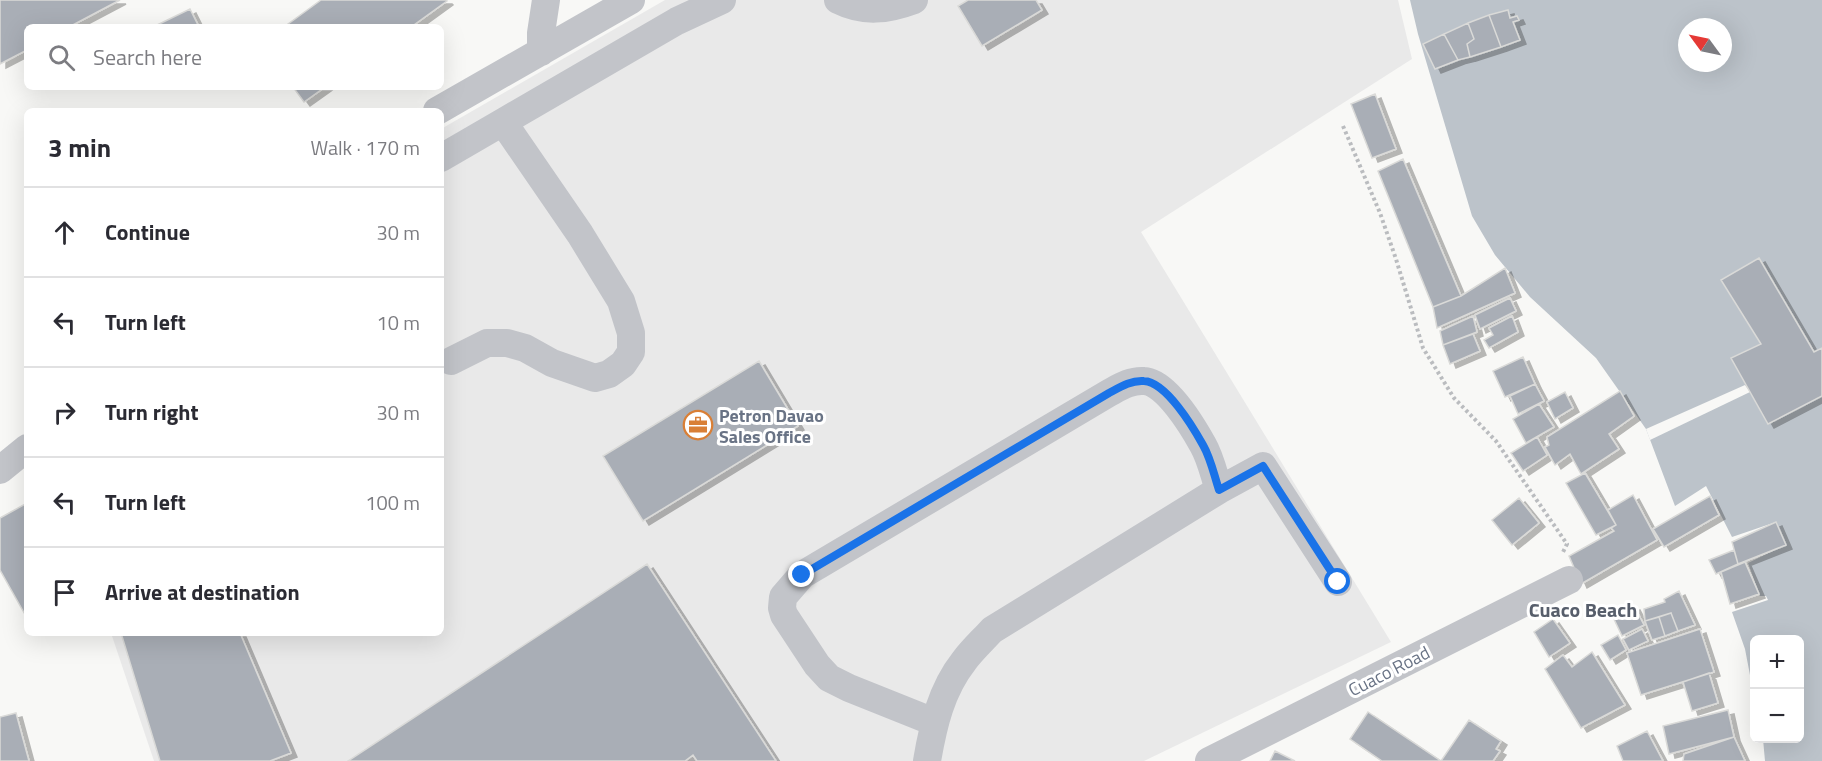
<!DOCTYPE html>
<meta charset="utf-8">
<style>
:root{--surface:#fff;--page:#f2f2f3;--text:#2b2b33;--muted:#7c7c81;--line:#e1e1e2}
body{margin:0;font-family:"Titillium Web",sans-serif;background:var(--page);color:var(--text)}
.controls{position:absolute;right:18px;bottom:18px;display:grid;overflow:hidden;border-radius:9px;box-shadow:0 6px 24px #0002}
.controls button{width:54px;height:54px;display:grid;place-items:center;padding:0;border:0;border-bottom:2px solid var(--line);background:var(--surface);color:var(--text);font:30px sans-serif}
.compass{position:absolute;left:1678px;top:18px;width:54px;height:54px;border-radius:50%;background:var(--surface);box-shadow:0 6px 24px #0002;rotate:303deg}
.stop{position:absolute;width:18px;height:18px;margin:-14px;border:4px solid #1a73e8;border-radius:50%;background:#fff}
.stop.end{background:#1a73e8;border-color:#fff;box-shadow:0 2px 6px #0008}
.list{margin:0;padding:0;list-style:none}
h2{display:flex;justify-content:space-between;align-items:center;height:78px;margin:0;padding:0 24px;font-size:26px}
h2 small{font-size:20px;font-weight:400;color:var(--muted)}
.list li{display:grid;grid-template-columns:39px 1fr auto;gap:18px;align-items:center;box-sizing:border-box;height:90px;padding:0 24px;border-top:2px solid var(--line)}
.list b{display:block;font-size:22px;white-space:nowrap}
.list em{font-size:20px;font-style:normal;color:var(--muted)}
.icon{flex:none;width:33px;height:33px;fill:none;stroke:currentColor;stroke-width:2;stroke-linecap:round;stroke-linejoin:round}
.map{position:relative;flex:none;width:1822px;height:761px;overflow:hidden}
.search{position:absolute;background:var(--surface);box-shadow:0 6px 24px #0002;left:24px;top:24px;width:420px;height:66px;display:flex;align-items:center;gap:15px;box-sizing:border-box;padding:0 21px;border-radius:9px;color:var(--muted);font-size:22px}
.panel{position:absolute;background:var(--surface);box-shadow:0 6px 24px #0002;left:24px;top:108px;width:420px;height:528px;border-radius:9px}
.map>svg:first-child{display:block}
.built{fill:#e9e9e9}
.water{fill:#bcc3ca;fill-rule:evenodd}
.pier{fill:#f8f8f6}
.building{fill:#a9aeb6;stroke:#dadad8;stroke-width:1.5;filter:url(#shadow)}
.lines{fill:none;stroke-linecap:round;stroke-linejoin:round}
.path{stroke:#babcbf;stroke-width:4;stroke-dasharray:3 3;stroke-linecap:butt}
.minor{stroke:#c2c4c9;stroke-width:28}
.route{stroke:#1a73e8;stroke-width:8}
.labels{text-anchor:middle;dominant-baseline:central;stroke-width:6;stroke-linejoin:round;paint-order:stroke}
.poi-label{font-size:18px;font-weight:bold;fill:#697385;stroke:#fff;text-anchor:start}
.street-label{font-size:18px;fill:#697385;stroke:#fff}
.neighbourhood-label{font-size:20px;font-weight:bold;fill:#575e6b;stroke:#fff}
</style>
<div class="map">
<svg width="1822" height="761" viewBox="0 0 1822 761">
<defs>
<filter id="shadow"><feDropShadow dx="6" dy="4" stdDeviation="0" flood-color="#0004"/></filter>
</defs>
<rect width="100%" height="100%" fill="#f8f8f6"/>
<!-- built -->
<path class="built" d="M665,0H1398L1412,59L1141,232L1391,642L1144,761H154L111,633H441V129Z"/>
<!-- water -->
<path class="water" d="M1410,0H1822V761H1765L1763,739L1800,738V640H1754V696L1745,649L1732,612L1768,600L1766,596H1760L1748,563L1785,545L1776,522L1732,537L1706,486L1675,506L1646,429L1596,358L1530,297L1495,255L1472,216L1418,34ZM1687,27H1723V63H1687Z"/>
<!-- pier -->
<path class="pier" d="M1745,385L1750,392L1650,440L1646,429Z"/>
<!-- building -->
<path class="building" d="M0,0H120L69,27H27V50L0,64Z
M321,0H446L447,1L411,27H284Z
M968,0H1036L1042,10L982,46L958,6Z
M190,9L199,27H153Z
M1508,10L1510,18L1517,16L1519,20L1513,22L1520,40L1501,47L1489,15Z
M1489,15L1501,47L1470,57L1467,44L1474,39L1468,23Z
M1468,23L1474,39L1467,44L1470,57L1458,60L1444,34Z
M1444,34L1458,60L1435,69L1423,44Z
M293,87H325L304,102Z
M1375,94L1396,149L1372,158L1351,104Z
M1403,159L1461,296L1433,307L1378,171Z
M1759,258L1814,352L1822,348V396L1768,424L1731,358L1761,344L1721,280Z
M1505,268L1515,293L1437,328L1433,307L1461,296Z
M1510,298L1516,311L1480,329L1475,315Z
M1473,316L1477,332L1443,345L1440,331Z
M1512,316L1518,332L1489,348L1484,340L1493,335L1489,328Z
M1473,334L1480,351L1450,364L1443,345Z
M1523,357L1535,384L1505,397L1493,371Z
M759,361L798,426L643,521L603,456Z
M1535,384L1544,401L1518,414L1510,396Z
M1620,391L1634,416L1609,434L1619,449L1581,474L1570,454L1555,465L1545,447L1549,445L1547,437Z
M1565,392L1573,408L1555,419L1547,402Z
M1539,404L1554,427L1526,443L1513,419Z
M1537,437L1547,455L1523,471L1511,453Z
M1585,473L1616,525L1596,535L1566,483Z
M1633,495L1657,540L1581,584L1569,556L1614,531L1611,528L1616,525L1608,510Z
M1710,496L1719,515L1664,547L1653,529Z
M1519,498L1539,523L1512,545L1492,520Z
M27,503V618L0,570V518Z
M1776,522L1786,545L1738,564L1732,542Z
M1734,550L1738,564L1716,574L1709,560Z
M1745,562L1759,594L1730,604L1721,572Z
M647,564L776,761H697L693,755L685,761H348Z
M1679,591L1695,625L1678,631L1671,613L1645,621L1644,609L1665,602L1664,599Z
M1634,606L1644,625L1622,636L1613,617Z
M1671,613L1678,631L1665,636L1659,617Z
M1659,617L1665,636L1652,640L1645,621Z
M1553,619L1570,643L1549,657L1534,632Z
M1642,629L1648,641L1629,650L1623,639Z
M1700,629L1714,672L1641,695L1627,653Z
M121,633H240L291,753L270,761H160Z
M1618,635L1626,650L1610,660L1601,645Z
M1592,652L1625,705L1581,728L1545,669L1563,655L1572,667Z
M1709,673L1718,703L1692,711L1683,682Z
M1728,710L1734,737L1669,754L1663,726Z
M1368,712L1441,761L1469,720L1501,741L1496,749L1500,751L1493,761H1382L1350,739Z
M16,713L29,761H0V717Z
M1647,731L1663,761H1623L1617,746Z
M1734,737L1745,761H1683L1684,754Z
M1275,751L1295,761H1270Z"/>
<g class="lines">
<!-- path -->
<path class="path" d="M1343,126L1380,213L1396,259L1423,348L1454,398L1496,441L1567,544L1562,554"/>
<!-- minor -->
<path class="minor" d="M838,0C864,13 887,10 914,0
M541,52V33L546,0
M437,111L631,0
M441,158L503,122
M451,361L487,343H507L525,348L552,363L595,378L609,374L623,364L631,352V333L621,301L580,234L503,122L677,21L722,0
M0,470L27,448
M1219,490L1263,466L1338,582
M927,761C933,726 941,690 964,661C972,650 983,640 992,630L1219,490C1214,475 1211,459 1203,445C1193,427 1166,382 1144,381C1131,380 1120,387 1109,393L802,575L783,597L782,608L784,615L817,665L829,678L849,688L934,722
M1209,761L1569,580"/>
</g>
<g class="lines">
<!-- route -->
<path class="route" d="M802,575L1109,393C1120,387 1131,380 1144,381C1166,382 1193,427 1203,445C1211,459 1214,475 1219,490L1263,466L1338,582"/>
</g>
<!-- icons -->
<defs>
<g id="office-ring" transform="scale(1.5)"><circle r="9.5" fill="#fff" stroke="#d97f36" stroke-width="1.5"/><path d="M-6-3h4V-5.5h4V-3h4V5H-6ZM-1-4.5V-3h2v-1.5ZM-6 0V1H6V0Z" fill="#d97f36"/></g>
</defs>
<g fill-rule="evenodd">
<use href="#office-ring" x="698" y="425"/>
</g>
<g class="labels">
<!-- poi labels -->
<g class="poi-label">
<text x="719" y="415">Petron Davao<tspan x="719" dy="21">Sales Office</tspan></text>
</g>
<!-- street labels -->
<g class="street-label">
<text transform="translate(1389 671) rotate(-27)">Cuaco Road</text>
</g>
<!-- neighbourhood labels -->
<g class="neighbourhood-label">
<text x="1583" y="609">Cuaco Beach</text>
</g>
</g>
</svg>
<div class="controls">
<button>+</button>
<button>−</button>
</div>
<svg class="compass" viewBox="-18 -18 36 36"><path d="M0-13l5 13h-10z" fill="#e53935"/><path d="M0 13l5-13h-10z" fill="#7c7c81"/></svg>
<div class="stop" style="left:1338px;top:582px"></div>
<div class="stop end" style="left:802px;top:575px"></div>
<div class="search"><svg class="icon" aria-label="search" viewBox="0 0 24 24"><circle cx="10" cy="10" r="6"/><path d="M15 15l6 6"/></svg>Search here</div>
<section class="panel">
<h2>3 min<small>Walk · 170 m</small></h2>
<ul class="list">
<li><svg class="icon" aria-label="ahead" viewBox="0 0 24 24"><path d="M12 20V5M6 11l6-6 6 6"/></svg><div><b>Continue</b></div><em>30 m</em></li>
<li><svg class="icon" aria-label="left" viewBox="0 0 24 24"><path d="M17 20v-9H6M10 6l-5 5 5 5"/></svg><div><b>Turn left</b></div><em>10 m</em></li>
<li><svg class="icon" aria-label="right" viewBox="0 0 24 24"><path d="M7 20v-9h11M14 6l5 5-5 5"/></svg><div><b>Turn right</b></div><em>30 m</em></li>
<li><svg class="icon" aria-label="left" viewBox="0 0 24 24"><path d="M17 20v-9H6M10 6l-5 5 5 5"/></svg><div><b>Turn left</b></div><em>100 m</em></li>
<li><svg class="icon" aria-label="arrive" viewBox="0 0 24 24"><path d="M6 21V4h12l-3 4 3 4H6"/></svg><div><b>Arrive at destination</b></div></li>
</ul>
</section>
</div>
